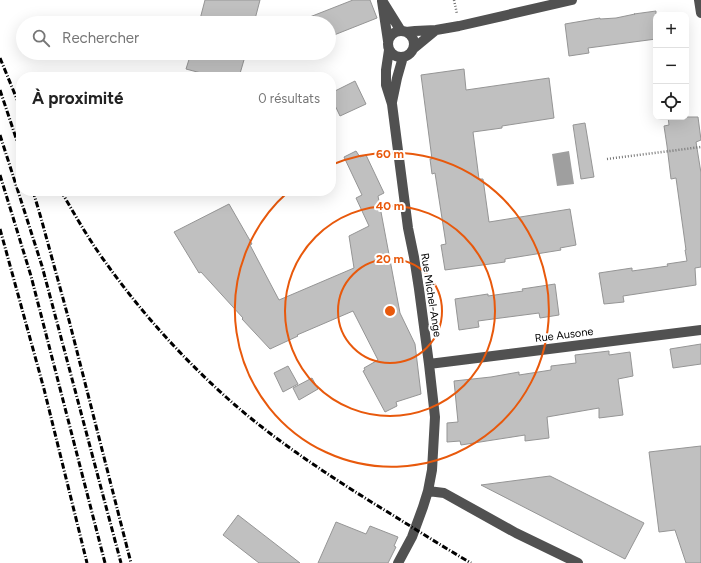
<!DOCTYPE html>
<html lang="fr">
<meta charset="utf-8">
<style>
:root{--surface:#fff;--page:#f6f6f6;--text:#222;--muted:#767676;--line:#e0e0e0}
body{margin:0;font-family:Figtree,sans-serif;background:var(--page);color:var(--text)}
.controls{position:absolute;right:12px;top:12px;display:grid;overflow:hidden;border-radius:8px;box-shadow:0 4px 16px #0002}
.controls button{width:36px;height:36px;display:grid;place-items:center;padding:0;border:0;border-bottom:1px solid var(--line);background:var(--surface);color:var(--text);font:20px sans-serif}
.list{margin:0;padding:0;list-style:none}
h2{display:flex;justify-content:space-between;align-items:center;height:52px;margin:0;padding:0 16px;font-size:17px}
h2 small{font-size:13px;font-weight:400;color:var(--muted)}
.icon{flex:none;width:22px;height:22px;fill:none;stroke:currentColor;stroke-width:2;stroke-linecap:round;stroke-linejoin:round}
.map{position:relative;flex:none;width:701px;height:563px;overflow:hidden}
.search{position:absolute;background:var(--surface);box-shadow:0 4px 16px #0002;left:16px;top:16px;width:320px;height:44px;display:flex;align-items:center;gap:10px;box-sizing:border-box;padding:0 14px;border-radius:22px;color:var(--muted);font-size:15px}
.panel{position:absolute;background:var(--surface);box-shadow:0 4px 16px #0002;left:16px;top:72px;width:320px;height:124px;border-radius:16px}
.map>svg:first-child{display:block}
.water{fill:#9f9f9f}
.building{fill:#c0c0c0;stroke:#959595}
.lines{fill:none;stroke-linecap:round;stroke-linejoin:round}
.path{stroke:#737373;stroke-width:2.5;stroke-dasharray:1 2;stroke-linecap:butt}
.minor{stroke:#515151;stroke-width:10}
.rail{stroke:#000;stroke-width:3;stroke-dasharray:6 2 1 2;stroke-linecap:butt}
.ring{fill:none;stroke:#e8590c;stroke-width:2}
.labels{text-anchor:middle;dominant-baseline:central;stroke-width:4;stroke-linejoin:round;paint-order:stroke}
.street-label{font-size:11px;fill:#000;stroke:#fff}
.centre{fill:#e8590c;stroke:#fff;stroke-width:2}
.ring-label{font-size:12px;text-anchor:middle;font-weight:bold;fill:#e8590c;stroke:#fff;stroke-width:4;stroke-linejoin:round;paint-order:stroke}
</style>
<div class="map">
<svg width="701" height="563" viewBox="0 0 701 563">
<rect width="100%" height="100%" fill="#fff"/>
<!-- water -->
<path class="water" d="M569,151L574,184L557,186L552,154Z"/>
<!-- building -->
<path class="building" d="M205,0H260L254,23H199Z
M353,0H370L377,18L329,37V23H297V22Z
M656,11V39L588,48L589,53L569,56L565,24L600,18V19L616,18L635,14H634Z
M191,53H246L239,77H200L201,73L186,69Z
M464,69L466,90L549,78L554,118L502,126V128L473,132L479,179H483L489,222L570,209L576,245L560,248L561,250L505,259V262L445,270L441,245L446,244L435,173L432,174L430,159H432L421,75Z
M355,81L366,104L340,116L331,97V93Z
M668,117H698L701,140L696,142L701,173V267L695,268L696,285L623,296L624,302L604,304L599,273L632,268V271L668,266L667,264L687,261L685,250H686L676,178L671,179L667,146L664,126L669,125Z
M585,123L594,177L581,179L573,125Z
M356,151L360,157L366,155L384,193L378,196L400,313L415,344L421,394L396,402L397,406L385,412L363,371L365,370L364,368L378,360L353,311L297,335L298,336L270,349L242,319L243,318L201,272L199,273L174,232L229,204L252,244L250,245L279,300L354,268L349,236L369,226L356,198L362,195L344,157Z
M555,284L559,315L540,318L539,313L493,319L478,321L479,327L459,330L455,299L488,294V296L523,291L522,289Z
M701,344V364L673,368L670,349Z
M609,351V355L630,352L633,376L618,379L623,415L599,418V408L547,417L549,438L525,441V435L461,445L460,441L447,442V423L458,422L454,381L491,377L519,372V375L551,370V366L576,363L575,355Z
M288,366L298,384L283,392L274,373Z
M312,378L318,389L299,400L293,388Z
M701,446V563H686L675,530L659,532L649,452Z
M550,476L644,523L625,559L481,485Z
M238,515L300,563H259L223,535Z
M336,522L366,534L370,526L398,537L394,546L396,547L388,563H318Z"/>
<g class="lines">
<!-- path -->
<path class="path" d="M454,0L457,14
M607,159L701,147"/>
<!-- minor -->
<path class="minor" d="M699,0L701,13
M382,1L388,41
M383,2L401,31
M388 44a13 13 0 1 1 26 0a13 13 0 1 1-26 0Z
M406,32L415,31L436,30L459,26L572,0
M413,49L436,30
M389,50L386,70V85L392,104L408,228L414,257L419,289L429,364L435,417L432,470L428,491L423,507L412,537L398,563
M392,102L397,78L403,57
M429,364L701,330
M428,491L444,493L516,533L578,563"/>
<!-- rail -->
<path class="rail" d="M0,58L21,109
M0,90L21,153
M0,135L42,266L121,563
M0,175L31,276L105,563
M33,191L41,218L70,324L131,563
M61,191C75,215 89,240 106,263C143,315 187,363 235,405C278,442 325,473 373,503C406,523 438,544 471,563
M0,229L44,389L87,563"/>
</g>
<!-- distance rings -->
<g class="ring">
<circle cx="390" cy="311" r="52"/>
<circle cx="390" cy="311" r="105"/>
<path d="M331 165A157 157 0 1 1 288 192"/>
</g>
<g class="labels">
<!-- street labels -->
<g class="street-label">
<text transform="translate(431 295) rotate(81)">Rue Michel-Ange</text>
<text transform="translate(564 335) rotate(-7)">Rue Ausone</text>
</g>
</g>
<circle cx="390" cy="311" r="6" class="centre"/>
<g class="ring-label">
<text x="390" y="158">60 m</text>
<text x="390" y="210">40 m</text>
<text x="390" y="263">20 m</text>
</g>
</svg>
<div class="controls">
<button>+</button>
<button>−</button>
<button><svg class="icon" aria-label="locate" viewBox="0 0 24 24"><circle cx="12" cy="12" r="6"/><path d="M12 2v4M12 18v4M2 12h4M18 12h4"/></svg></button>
</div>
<div class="search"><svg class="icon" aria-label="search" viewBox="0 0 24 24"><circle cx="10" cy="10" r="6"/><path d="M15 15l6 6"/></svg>Rechercher</div>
<section class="panel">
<h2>À proximité<small>0 résultats</small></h2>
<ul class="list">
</ul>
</section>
</div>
